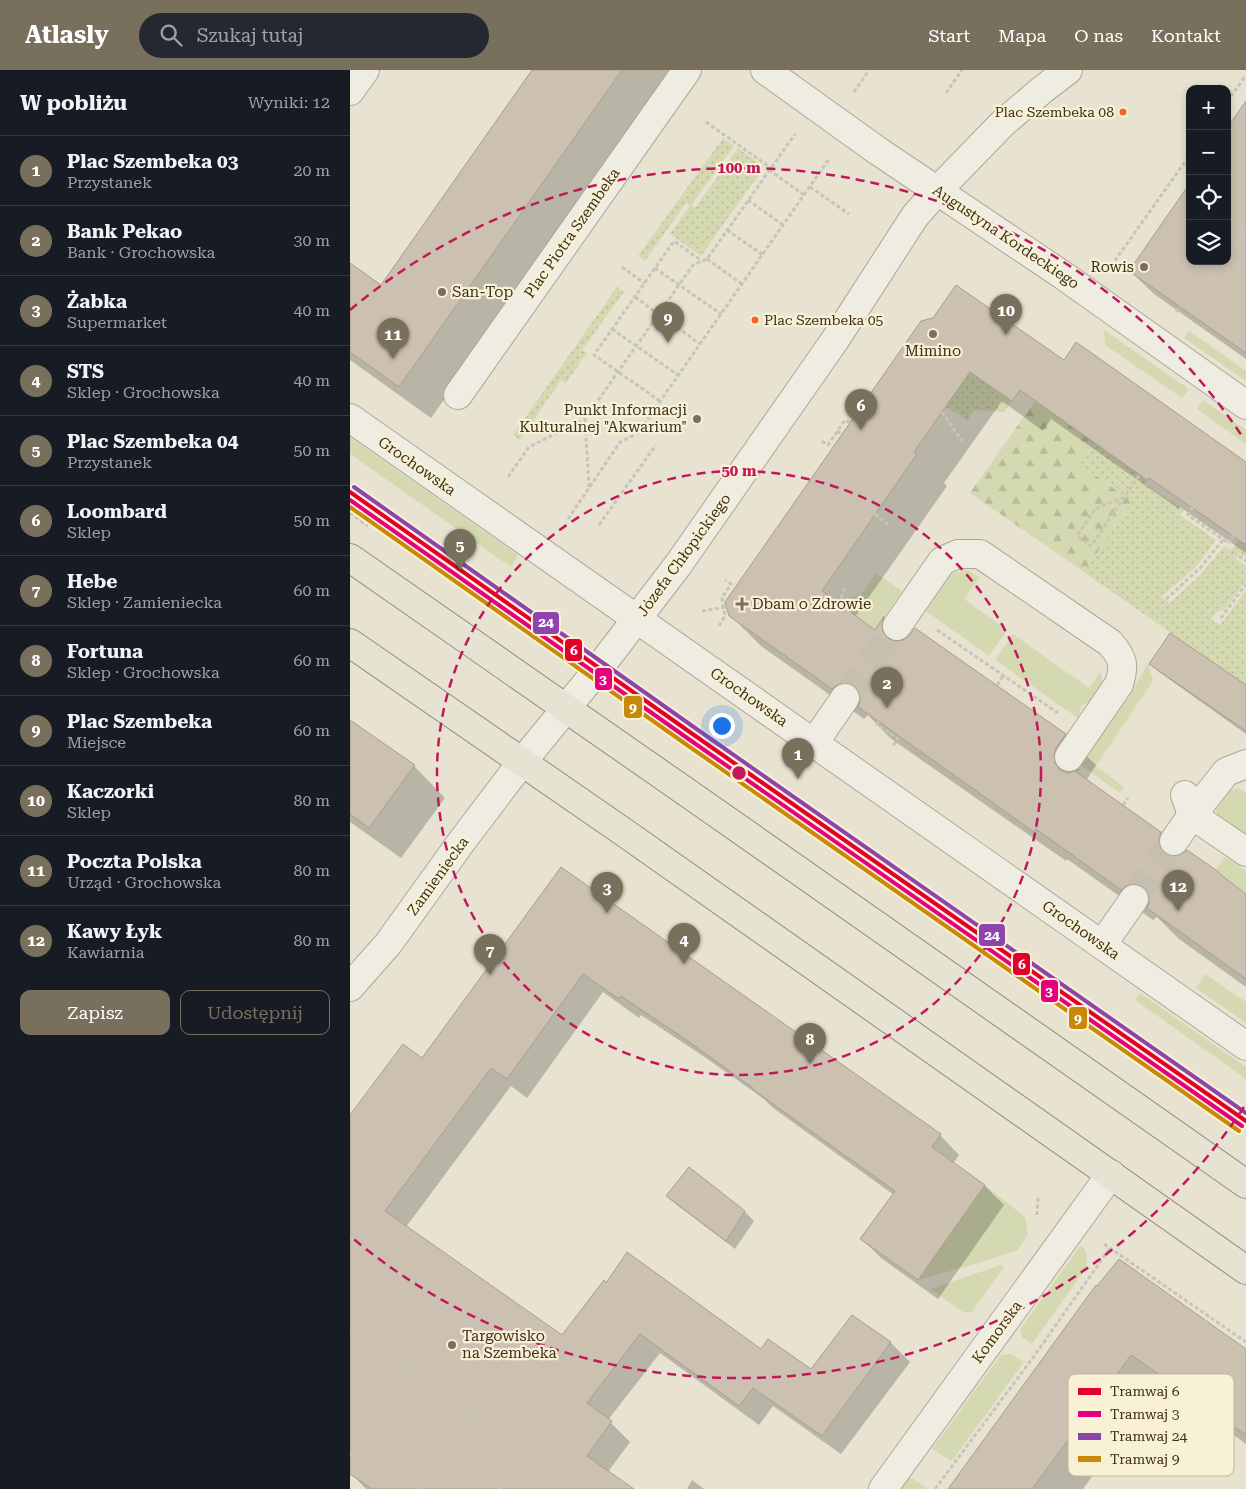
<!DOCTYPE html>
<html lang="pl">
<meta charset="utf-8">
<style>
:root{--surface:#171b24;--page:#242831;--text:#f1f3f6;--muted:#9ea1a6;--line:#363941;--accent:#786f5d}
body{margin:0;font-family:"Roboto Serif",serif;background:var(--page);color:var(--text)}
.controls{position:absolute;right:15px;top:15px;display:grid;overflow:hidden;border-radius:10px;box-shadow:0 2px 8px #0003}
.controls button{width:45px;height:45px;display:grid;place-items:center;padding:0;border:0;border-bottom:1px solid var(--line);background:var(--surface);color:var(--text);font:25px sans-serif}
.you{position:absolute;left:371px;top:655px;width:18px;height:18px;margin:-12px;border:4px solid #fff;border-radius:50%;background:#1a73e8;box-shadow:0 0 0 8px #1a73e833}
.badge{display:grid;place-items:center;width:32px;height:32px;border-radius:50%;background:var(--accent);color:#fff;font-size:16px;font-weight:700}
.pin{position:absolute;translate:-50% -41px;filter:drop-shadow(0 1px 2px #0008)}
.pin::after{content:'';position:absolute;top:26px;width:18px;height:15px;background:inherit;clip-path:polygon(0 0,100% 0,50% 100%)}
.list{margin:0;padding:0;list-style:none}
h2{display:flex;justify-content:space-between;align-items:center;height:65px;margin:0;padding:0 20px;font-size:21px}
h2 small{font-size:16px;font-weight:400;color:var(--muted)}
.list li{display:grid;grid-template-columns:32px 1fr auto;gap:15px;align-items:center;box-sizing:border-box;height:70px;padding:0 20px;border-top:1px solid var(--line)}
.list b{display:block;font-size:19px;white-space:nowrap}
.list p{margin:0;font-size:16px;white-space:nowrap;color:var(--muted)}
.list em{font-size:16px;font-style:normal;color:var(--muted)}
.actions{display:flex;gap:10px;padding:15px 20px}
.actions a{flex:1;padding:11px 0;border:1px solid var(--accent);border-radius:10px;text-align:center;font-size:18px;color:var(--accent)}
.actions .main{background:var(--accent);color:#fff}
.icon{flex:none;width:28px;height:28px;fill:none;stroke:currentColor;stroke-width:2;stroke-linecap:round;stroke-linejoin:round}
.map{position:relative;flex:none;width:896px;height:1419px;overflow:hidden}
header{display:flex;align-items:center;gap:30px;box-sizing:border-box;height:70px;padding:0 25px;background:var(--accent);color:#fff}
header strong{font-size:24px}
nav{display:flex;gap:28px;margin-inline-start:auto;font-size:18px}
.search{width:350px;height:45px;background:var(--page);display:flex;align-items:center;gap:12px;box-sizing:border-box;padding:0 18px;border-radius:28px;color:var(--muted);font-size:19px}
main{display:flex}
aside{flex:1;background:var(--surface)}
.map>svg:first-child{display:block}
.green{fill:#d4d9b1}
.forest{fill:url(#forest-firs)}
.garden{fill:url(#garden-dots)}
.shadow{fill:#0003}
.building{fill:#ccc1b0;stroke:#a89e8e}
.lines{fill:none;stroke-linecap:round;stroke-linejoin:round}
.minor-tunnel{stroke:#c5bfad;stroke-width:28;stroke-dasharray:28 14;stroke-linecap:butt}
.minor-casing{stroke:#ada798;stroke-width:30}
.major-casing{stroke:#928d7f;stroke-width:30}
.path{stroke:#c8c4b8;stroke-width:3;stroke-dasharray:4 2.5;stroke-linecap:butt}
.minor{stroke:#efece2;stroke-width:28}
.major{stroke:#e7e3d3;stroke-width:28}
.tram-1-casing{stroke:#f8f1d6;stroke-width:8}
.tram-2-casing{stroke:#f8f1d6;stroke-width:8}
.tram-3-casing{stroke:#f8f1d6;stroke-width:8}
.tram-4-casing{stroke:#f8f1d6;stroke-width:8}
.tram-1{stroke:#e4002b;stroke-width:4}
.tram-2{stroke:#e5007d;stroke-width:4}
.tram-3{stroke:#8e44ad;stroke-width:4}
.tram-4{stroke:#c88808;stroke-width:4}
.ring{fill:none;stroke:#c2185b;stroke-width:2.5;stroke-dasharray:9 6}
.bus-dot{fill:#f26522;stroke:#f8f1d6;stroke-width:2}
.poi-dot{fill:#786f5d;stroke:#f8f1d6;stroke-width:2}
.labels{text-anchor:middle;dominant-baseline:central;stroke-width:4.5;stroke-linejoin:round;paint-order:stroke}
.bus-label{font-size:14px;fill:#3d301f;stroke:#f8f1d6;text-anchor:end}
.street-label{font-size:15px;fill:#3d301f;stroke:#f8f1d6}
.poi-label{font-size:15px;fill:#3d301f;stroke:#f8f1d6;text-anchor:start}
.key{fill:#f8f1d6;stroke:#c0b79f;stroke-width:1}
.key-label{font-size:14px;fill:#3d301f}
.centre{fill:#c2185b;stroke:#f8f1d6;stroke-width:2.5}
.ring-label{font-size:15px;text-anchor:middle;font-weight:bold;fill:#c2185b;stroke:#f8f1d6;stroke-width:4.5;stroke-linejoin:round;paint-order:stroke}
.line-badge{stroke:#f8f1d6;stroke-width:2}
.badge-label{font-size:14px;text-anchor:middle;font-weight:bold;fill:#fff}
</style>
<header>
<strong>Atlasly</strong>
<div class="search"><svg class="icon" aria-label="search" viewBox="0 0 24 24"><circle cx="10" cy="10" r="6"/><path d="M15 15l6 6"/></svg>Szukaj tutaj</div>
<nav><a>Start</a><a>Mapa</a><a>O nas</a><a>Kontakt</a></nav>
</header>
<main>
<aside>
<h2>W pobliżu<small>Wyniki: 12</small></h2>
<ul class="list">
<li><span class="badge">1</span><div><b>Plac Szembeka 03</b><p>Przystanek</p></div><em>20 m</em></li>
<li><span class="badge">2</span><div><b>Bank Pekao</b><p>Bank · Grochowska</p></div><em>30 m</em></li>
<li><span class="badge">3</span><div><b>Żabka</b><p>Supermarket</p></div><em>40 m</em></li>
<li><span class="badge">4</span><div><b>STS</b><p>Sklep · Grochowska</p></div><em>40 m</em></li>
<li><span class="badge">5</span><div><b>Plac Szembeka 04</b><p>Przystanek</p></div><em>50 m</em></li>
<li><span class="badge">6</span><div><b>Loombard</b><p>Sklep</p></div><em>50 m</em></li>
<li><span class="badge">7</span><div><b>Hebe</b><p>Sklep · Zamieniecka</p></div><em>60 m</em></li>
<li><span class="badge">8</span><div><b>Fortuna</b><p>Sklep · Grochowska</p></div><em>60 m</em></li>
<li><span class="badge">9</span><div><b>Plac Szembeka</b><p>Miejsce</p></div><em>60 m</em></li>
<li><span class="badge">10</span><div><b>Kaczorki</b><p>Sklep</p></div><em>80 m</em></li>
<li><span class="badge">11</span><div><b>Poczta Polska</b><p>Urząd · Grochowska</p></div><em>80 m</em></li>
<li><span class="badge">12</span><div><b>Kawy Łyk</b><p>Kawiarnia</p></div><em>80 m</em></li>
</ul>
<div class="actions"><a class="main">Zapisz</a><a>Udostępnij</a></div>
</aside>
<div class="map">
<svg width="896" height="1419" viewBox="0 0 896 1419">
<defs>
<pattern id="forest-firs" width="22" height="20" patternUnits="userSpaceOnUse" patternTransform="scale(1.25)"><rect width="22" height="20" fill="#d4d9b1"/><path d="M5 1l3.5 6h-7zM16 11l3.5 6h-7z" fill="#b7bb98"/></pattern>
<pattern id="garden-dots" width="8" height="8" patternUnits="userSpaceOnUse" patternTransform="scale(1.25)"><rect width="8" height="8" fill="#d4d9b1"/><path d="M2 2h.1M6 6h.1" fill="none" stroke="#b7bb98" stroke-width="1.8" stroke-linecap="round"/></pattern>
</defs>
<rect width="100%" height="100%" fill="#e7e3d0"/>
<!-- green -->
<path class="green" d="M754,260L836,317L838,320L832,328L755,275Z
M839,261L896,301V311L834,268Z
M853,330L896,360V374L847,339Z
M0,367L168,485L161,497L0,384Z
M617,500L630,507L614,529L657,560L639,586L573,539L590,514L600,504Z
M526,503L552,521L525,560L495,538L503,526L508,528Z
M663,564L739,618L750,602C756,615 747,634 732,635L728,648L645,590Z
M798,593L803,611L746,696L774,717L770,723L731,695L778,628Z
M889,718L896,723V769L868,749L866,740L879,721Z
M874,788L879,789L896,801V824L867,803L868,801L866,800Z
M855,904L896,932V953L846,918Z
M790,923L896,997V1009L785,930Z
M635,1115L675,1147L678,1164L668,1180L622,1195L568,1210Z
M731,1175C738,1182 738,1188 736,1198L682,1274L672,1267L671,1258Z
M651,1195L654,1197L622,1242H613L580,1219Z
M661,1284L674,1292L602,1391L582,1379L651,1285Z
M560,1407L578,1419H551Z"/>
<!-- forest -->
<path class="forest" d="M685,331L742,370L728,393L782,431L734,502L620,423Z"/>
<!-- garden -->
<path class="garden" d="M373,68L384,76L341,135L345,138L388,78L414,97L351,186L320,164L340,136L336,133L295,191L288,186Z
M267,217L274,222L232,280L237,283L216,313L211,310L170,370L163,365Z
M620,302L662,331L654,342L624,340L617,350L596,337Z
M742,370L797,410L795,414L834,440L830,445L866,470L846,497L811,527L820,533L853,502L874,476L881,480L889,470L896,475V488L889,483L886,489L896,496V511L874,540L868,541L861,549L870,555L896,520V614L895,615L734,502L782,431L728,393Z"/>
<!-- shadow -->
<path class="shadow" d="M184,0H323L325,2L81,348L0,290V194L32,217Z
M896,34V289L804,224L780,201L840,191H877Z
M572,252L714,291L896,394V483L830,437L829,439L701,349L693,361L652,331L594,413L597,416L505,547L526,562L534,548L556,570L715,665L746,695L737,709L745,717L810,763L833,785L896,825V917L829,869L807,847L803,850L717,789L716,791L540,668L518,645L514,649L411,576L380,545Z
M800,593L896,617V664L809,602Z
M0,651L64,696L95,728L51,788L0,752Z
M211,799L590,1065L609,1085L603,1094L635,1116L654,1135L588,1229L531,1188L512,1169L544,1125L423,1038L414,1029L356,988L291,945L289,948L253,922L177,1028L161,1016L56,1157L212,1267L254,1212L461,1301L502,1246L541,1273L560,1292L491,1384L423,1336L409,1355L310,1283L258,1350L280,1372L258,1402L282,1419H16L2,1404L0,1385V1048L73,989Z
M340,1099L395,1142L404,1151L385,1179L327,1135L318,1126Z
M769,1190L896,1280V1374L810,1313L733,1419H600Z
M342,1410L354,1419H337Z"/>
<!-- building -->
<path class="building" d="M182,0H272L49,317L0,282V193L31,215Z
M896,31V283L779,201L840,113V191H877V58Z
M606,215L714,290L726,272L896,392V475L799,408L797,410L670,320L662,331L620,302L564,382L567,384L472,521L525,560L534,546L532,554L533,562L539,569L545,571L553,570L560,565L565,558L716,664L706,678L704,685L705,693L710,700L718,703L725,701L729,699L726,702L811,762L809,769L810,777L816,784L822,786L830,785L837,780L866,800L875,808L896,824V909L797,838L800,830L798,822L793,816L785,813L777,815L771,820L686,759L684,762L508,637L511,629L509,621L504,615L496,612L488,614L482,619L379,546L375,532L571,251L583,248Z
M820,563L896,615V661L799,594Z
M0,650L65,695L19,758L0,744Z
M211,797L591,1064L582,1077L635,1115L568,1210L510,1169L545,1121L402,1019L403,1018L335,969L271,926L269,929L233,904L157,1009L141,998L35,1141L212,1265L254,1210L256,1213L277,1182L411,1279L418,1269L461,1299L502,1245L541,1272L472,1366L403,1318L389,1336L290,1264L237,1333L262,1351L237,1386L284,1419H22L0,1404V1045L53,974L72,988Z
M339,1097L395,1141L376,1171L316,1126Z
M769,1189L896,1279V1365L781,1285L682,1419H598L746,1215L747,1216Z"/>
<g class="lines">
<!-- minor-tunnel -->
<path class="minor-tunnel" d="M495,628L547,556
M784,829L824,771"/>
<!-- minor casing -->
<g class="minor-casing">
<path id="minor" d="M415,0L528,81L714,206L896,335
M0,21L15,0
M108,325L337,0
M0,348L896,976
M547,556L592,491L608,484H630L760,573C773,588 775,595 769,614L719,687
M464,673L495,628
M835,725L842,745L876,702L896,694
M824,771L842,745L896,782
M752,875L784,829
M0,917L38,874L112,771L172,692L249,598L328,495L485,270L565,146L587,121L653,53L692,20L718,0
M533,1419L761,1104"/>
</g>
<!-- major casing -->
<g class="major-casing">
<path id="major" d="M0,488L342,726L896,1114
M0,573L275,763L896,1200"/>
</g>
<!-- path -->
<path class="path" d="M504,22L519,0
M596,23L612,0
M877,32L896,5
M356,52L421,98
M419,100L454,125
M460,117L499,144
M398,130L433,155
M377,160L413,185
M877,187L896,159
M357,189L392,214
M874,191L877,199
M761,196L840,85
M272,197L294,213
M305,198L371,244
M285,227L350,274
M826,242L838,226L853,214L874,191
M262,259L328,305
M310,331L244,285L324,171L352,191
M592,342L612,371
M487,361L492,364
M472,371L478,375L495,350L500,353
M158,407L179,377L235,349
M239,417L235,349L343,195L357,189L445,64
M774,427L745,439L727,466L741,476L790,404
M843,437L838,445L878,473L883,466
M0,443L18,456
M525,444L539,455
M218,449L270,372L288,363L479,89
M249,455L306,375
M889,486L896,491
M816,529L850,498L873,470
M489,534L495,518
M352,541L376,537
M871,548L896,514
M369,556L375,546L372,528L381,514L375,510
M587,560L708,643
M647,615L653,606
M529,652L527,654L548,669L542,677
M773,735L778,728
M687,1145L688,1128
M0,1167L165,1286L189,1336L163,1371L172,1386L150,1419
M754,1174L896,1272
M0,1260L60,1300
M0,1385L60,1300L122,1343
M68,1419L122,1343L163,1371
M585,1419L682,1289L760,1178"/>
<!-- minor -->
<use href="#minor" class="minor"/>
<!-- major -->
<use href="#major" class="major"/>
<!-- tram-1 casing -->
<g class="tram-1-casing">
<path id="tram-1" d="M0,422L344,665L896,1051"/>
</g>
<!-- tram-2 casing -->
<g class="tram-2-casing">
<path id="tram-2" d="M0,430L340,670L892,1056"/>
</g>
<!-- tram-3 casing -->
<g class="tram-3-casing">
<path id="tram-3" d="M4,417L348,660L896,1043"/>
</g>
<!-- tram-4 casing -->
<g class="tram-4-casing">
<path id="tram-4" d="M0,437L337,675L889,1061"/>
</g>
<!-- tram-1 -->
<use href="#tram-1" class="tram-1"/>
<!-- tram-2 -->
<use href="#tram-2" class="tram-2"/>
<!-- tram-3 -->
<use href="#tram-3" class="tram-3"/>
<!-- tram-4 -->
<use href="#tram-4" class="tram-4"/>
</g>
<!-- distance rings -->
<g class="ring">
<circle cx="389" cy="703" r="302"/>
<path d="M894 1037A605 605 0 0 1 0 1166M0 240A605 605 0 0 1 894 369"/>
</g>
<!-- markers -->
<g class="bus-dot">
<circle cx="773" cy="42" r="4.5"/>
<circle cx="405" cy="250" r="4.5"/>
</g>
<g class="poi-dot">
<circle cx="794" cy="197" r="5"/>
<circle cx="92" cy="222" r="5"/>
<circle cx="583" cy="264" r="5"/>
<circle cx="347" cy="349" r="5"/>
<path d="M389.5 526.5h5v5h5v5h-5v5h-5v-5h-5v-5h5z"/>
<circle cx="102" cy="1275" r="5"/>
</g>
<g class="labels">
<!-- bus labels -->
<g class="bus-label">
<text x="764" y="42">Plac Szembeka 08</text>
<text x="414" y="250" text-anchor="start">Plac Szembeka 05</text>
</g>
<!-- street labels -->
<g class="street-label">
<text transform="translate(222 163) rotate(-55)">Plac Piotra Szembeka</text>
<text transform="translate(656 167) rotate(34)">Augustyna Kordeckiego</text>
<text transform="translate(67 396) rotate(35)">Grochowska</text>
<text transform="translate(334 485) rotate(-54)">Józefa Chłopickiego</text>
<text transform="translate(399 627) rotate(35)">Grochowska</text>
<text transform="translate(88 806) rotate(-54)">Zamieniecka</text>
<text transform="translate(731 860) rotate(35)">Grochowska</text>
<text transform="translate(647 1262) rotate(-54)">Komorska</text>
</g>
<!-- poi labels -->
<g class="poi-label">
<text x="784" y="197" text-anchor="end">Rowis</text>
<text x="102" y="222">San-Top</text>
<text x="583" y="281" text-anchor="middle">Mimino</text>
<text x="337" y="340" text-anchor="end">Punkt Informacji<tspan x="337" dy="17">Kulturalnej "Akwarium"</tspan></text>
<text x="402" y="534">Dbam o Zdrowie</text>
<text x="112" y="1266">Targowisko<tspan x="112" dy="17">na Szembeka</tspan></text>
</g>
</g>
<!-- legend -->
<rect x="718" y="1304" width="166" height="102" rx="8" class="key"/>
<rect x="728" y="1318" width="23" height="7" fill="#e4002b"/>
<rect x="728" y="1341" width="23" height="6" fill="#e5007d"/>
<rect x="728" y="1363" width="23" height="7" fill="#8e44ad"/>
<rect x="728" y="1386" width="23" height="6" fill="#c88808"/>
<g class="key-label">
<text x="760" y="1326">Tramwaj 6</text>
<text x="760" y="1349">Tramwaj 3</text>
<text x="760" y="1371">Tramwaj 24</text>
<text x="760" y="1394">Tramwaj 9</text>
</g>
<circle cx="389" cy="703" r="8" class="centre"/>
<g class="ring-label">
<text x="389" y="103">100 m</text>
<text x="389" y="406">50 m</text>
</g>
<g class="line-badge">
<rect x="182" y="541" width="28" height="24" rx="5" fill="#8e44ad"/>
<rect x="214" y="568" width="19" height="24" rx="5" fill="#e4002b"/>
<rect x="244" y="597" width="19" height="24" rx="5" fill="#e5007d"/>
<rect x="273" y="625" width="20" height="24" rx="5" fill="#c88808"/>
<rect x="628" y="853" width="28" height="24" rx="5" fill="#8e44ad"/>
<rect x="662" y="882" width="19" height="24" rx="5" fill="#e4002b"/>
<rect x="690" y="909" width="19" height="24" rx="5" fill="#e5007d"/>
<rect x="718" y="936" width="20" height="24" rx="5" fill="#c88808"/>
</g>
<g class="badge-label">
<text x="196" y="557">24</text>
<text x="224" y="585">6</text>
<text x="253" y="614">3</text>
<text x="283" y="642">9</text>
<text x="642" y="870">24</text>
<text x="672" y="899">6</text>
<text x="699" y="926">3</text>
<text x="728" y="953">9</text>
</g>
</svg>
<div class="controls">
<button>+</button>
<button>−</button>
<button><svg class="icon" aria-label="locate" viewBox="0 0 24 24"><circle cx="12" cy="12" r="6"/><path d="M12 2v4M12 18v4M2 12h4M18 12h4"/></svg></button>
<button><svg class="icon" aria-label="layers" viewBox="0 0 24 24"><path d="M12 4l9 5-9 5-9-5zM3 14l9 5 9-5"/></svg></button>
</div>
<div class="you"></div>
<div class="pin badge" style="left:448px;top:709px">1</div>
<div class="pin badge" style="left:537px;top:638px">2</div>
<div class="pin badge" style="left:257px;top:843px">3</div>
<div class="pin badge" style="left:334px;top:894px">4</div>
<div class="pin badge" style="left:110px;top:500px">5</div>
<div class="pin badge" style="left:511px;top:360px">6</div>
<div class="pin badge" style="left:140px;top:905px">7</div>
<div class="pin badge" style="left:460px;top:994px">8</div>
<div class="pin badge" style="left:318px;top:273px">9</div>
<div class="pin badge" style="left:656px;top:265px">10</div>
<div class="pin badge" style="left:43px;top:289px">11</div>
<div class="pin badge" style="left:828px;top:841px">12</div>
</div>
</main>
